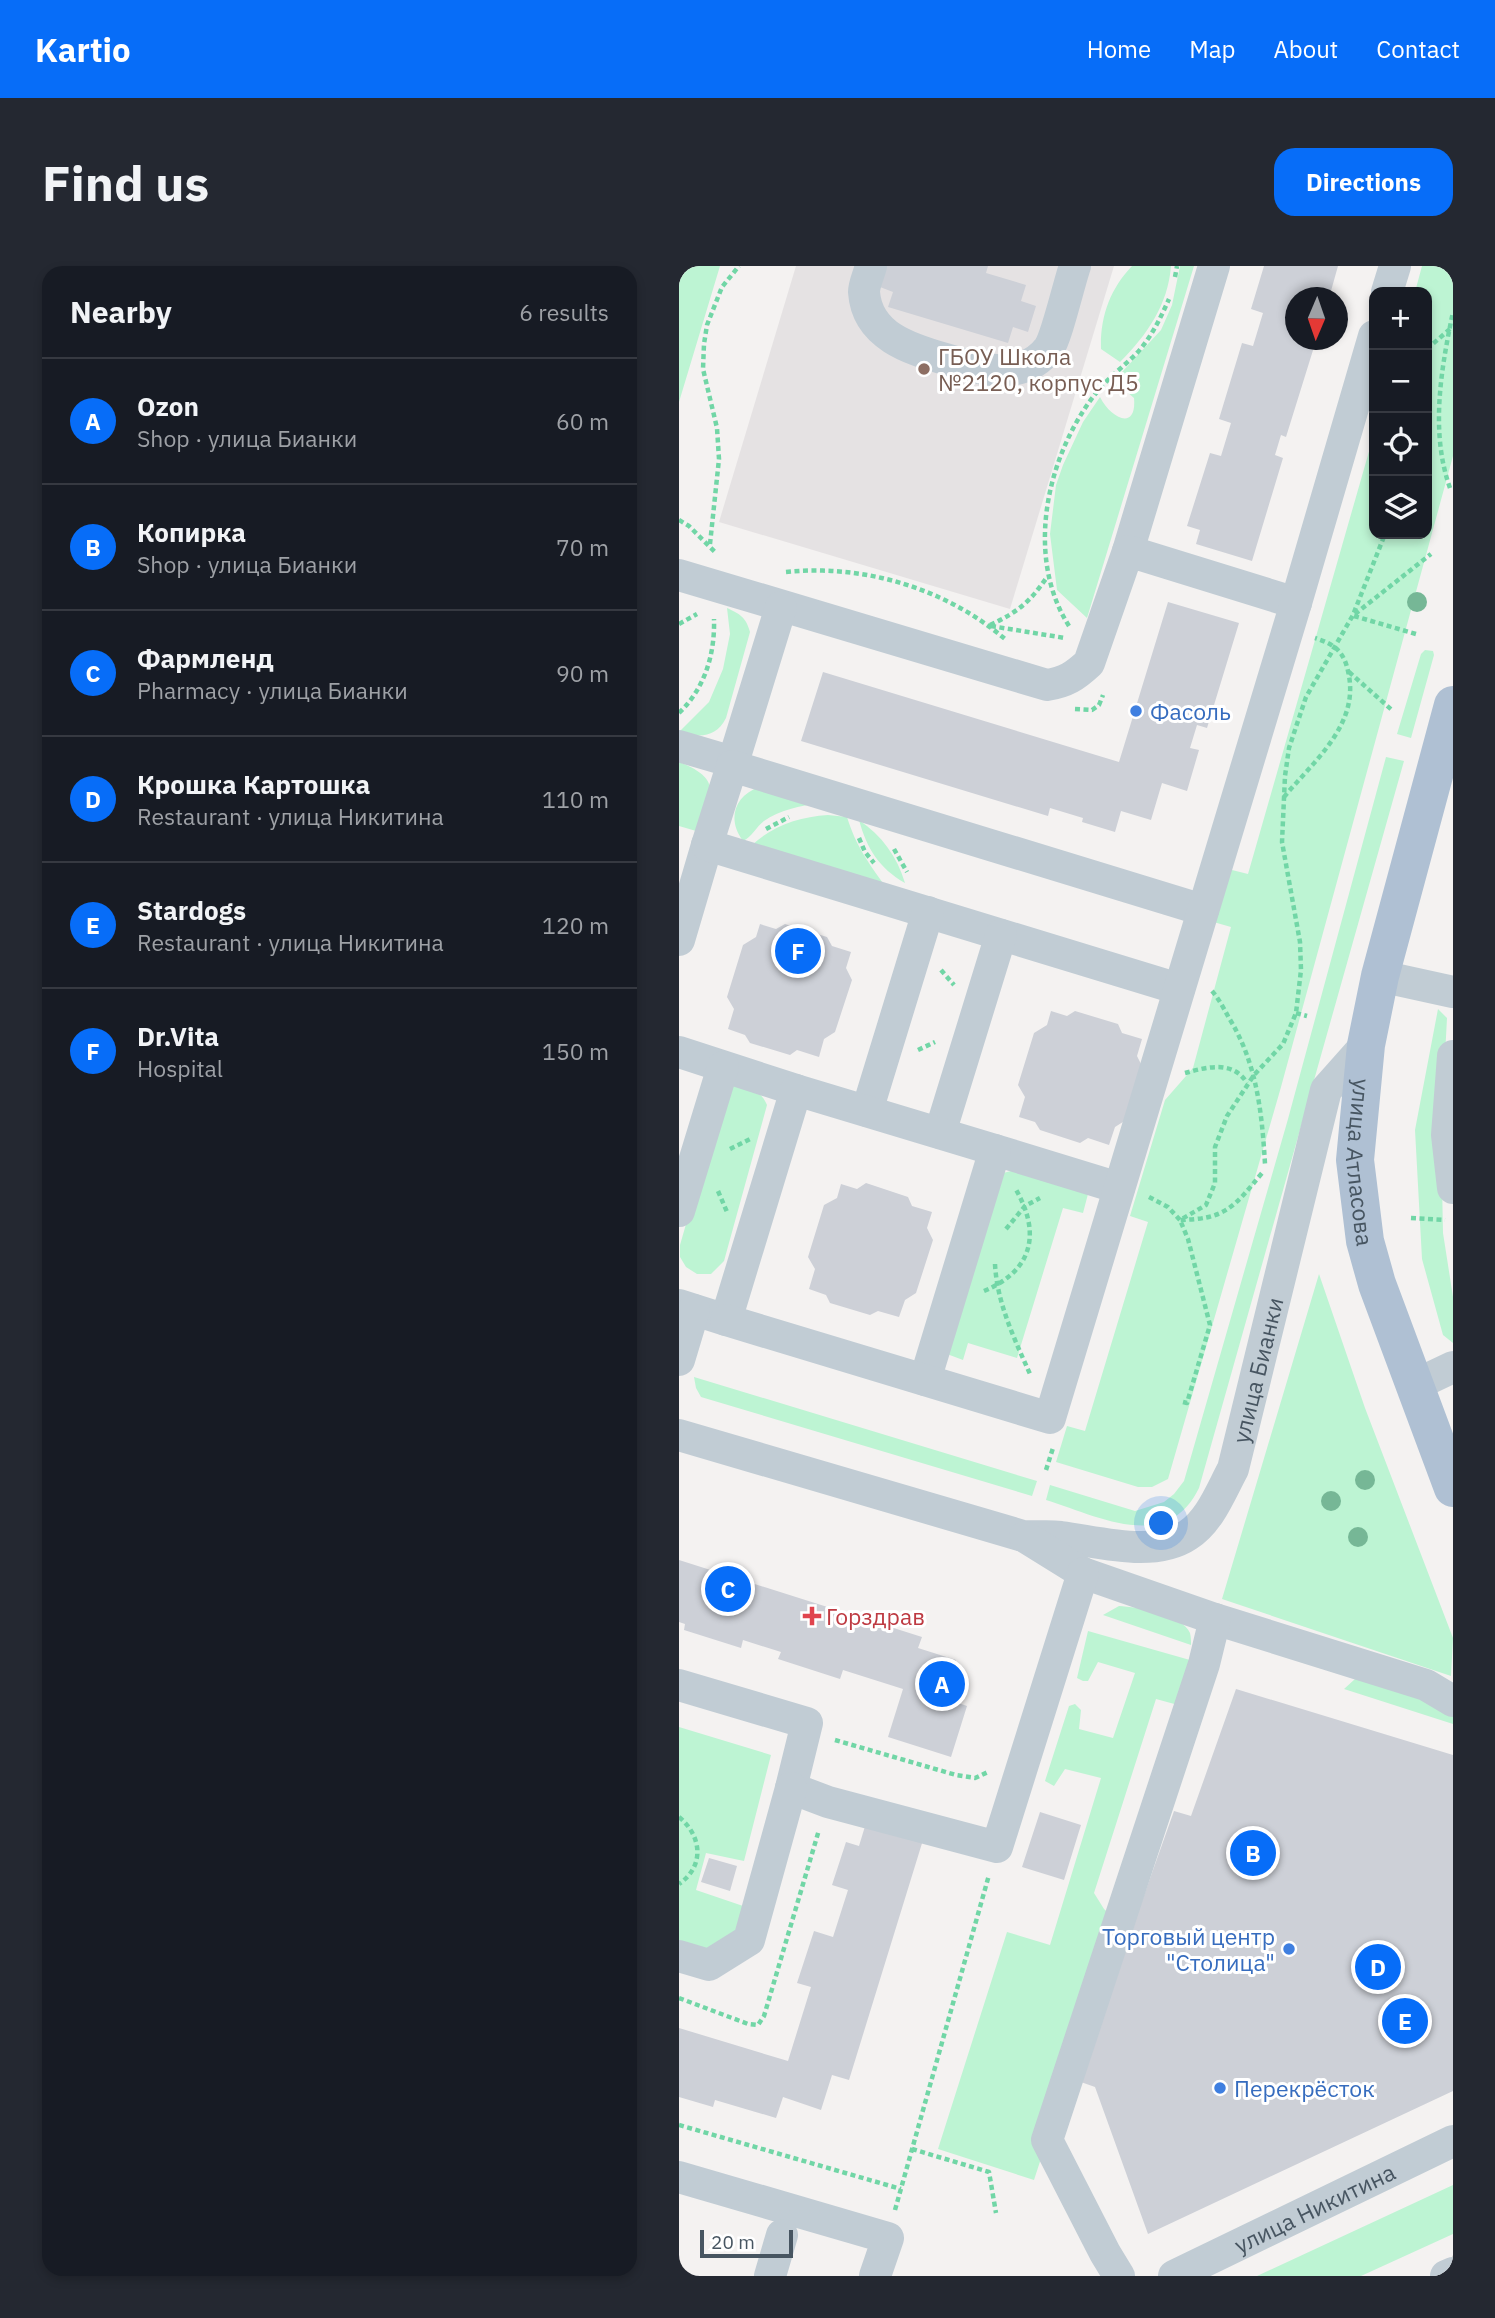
<!DOCTYPE html>
<meta charset="utf-8">
<style>
:root{--surface:#171b24;--page:#242831;--text:#f1f3f6;--muted:#9ea1a6;--line:#363941;--accent:#076df8}
body{margin:0;font-family:"IBM Plex Sans",sans-serif;background:var(--page);color:var(--text)}
.controls{position:absolute;right:21px;top:21px;display:grid;overflow:hidden;border-radius:14px;box-shadow:0 4px 10px #0003}
.controls button{width:63px;height:63px;display:grid;place-items:center;padding:0;border:0;border-bottom:2px solid var(--line);background:var(--surface);color:var(--text);font:35px sans-serif}
.compass{position:absolute;left:606px;top:21px;width:63px;height:63px;border-radius:50%;background:var(--surface);box-shadow:0 4px 10px #0003;rotate:182deg}
.scale{position:absolute;left:21px;bottom:18px;width:93px;box-sizing:border-box;padding-left:7px;border:4px solid #475561;border-top:0;font-size:19px;line-height:24px;white-space:nowrap;color:#475561;-webkit-text-stroke:5px #fff;paint-order:stroke}
.you{position:absolute;left:483px;top:1258px;width:24px;height:24px;margin:-18px;border:5px solid #fff;border-radius:50%;background:#1a73e8;box-shadow:0 0 0 10px #1a73e833}
.badge{display:grid;place-items:center;width:46px;height:46px;border-radius:50%;background:var(--accent);color:#fff;font-size:23px;font-weight:700}
.pin{position:absolute;translate:-50% -50%;border:4px solid #fff;box-shadow:0 2px 7px #0006}
.list{margin:0;padding:0;list-style:none}
h2{display:flex;justify-content:space-between;align-items:center;height:91px;margin:0;padding:0 28px;font-size:30px}
h2 small{font-size:23px;font-weight:400;color:var(--muted)}
.list li{display:grid;grid-template-columns:46px 1fr auto;gap:21px;align-items:center;box-sizing:border-box;height:126px;padding:0 28px;border-top:2px solid var(--line)}
.list b{display:block;font-size:26px;white-space:nowrap}
.list p{margin:0;font-size:23px;white-space:nowrap;color:var(--muted)}
.list em{font-size:23px;font-style:normal;color:var(--muted)}
.icon{flex:none;width:38px;height:38px;fill:none;stroke:currentColor;stroke-width:2;stroke-linecap:round;stroke-linejoin:round}
.map{position:relative;flex:none;width:774px;height:2010px;overflow:hidden;border-radius:21px}
header{display:flex;align-items:center;gap:42px;box-sizing:border-box;height:98px;padding:0 35px;background:var(--accent);color:#fff}
header strong{font-size:33px}
nav{display:flex;gap:38px;margin-inline-start:auto;font-size:24px}
.intro{display:flex;align-items:center;justify-content:space-between;box-sizing:border-box;height:168px;padding:0 42px}
h1{margin:0;font-size:49px}
.button{padding:18px 32px;border-radius:21px;background:var(--accent);color:#fff;font-size:24px;font-weight:700}
main{display:flex;gap:42px;padding:0 42px}
aside{flex:1;background:var(--surface);border-radius:21px;box-shadow:0 4px 10px #0003}
.map>svg:first-child{display:block}
.education{fill:#e5e2e3}
.green{fill:#bdf4d3}
.building{fill:#cdd0d7}
.lines{fill:none;stroke-linecap:round;stroke-linejoin:round}
.path{stroke:#71d6a6;stroke-width:4.5;stroke-dasharray:5 3.5;stroke-linecap:butt}
.minor{stroke:#c1ccd4;stroke-width:32}
.major{stroke:#afc0d3;stroke-width:38}
.tree{fill:#76b796}
.education-dot{fill:#8d6e63;stroke:#fff;stroke-width:2.5}
.shop-dot{fill:#3f7fe0;stroke:#fff;stroke-width:2.5}
.health-dot{fill:#e0444e;stroke:#fff;stroke-width:2.5}
.labels{text-anchor:middle;dominant-baseline:central;stroke-width:6;stroke-linejoin:round;paint-order:stroke}
.education-label{font-size:23px;fill:#785e54;stroke:#fff;text-anchor:start}
.shop-label{font-size:23px;fill:#366cbe;stroke:#fff;text-anchor:start}
.street-label{font-size:23px;fill:#475561;stroke:#fff}
.health-label{font-size:23px;fill:#be3a42;stroke:#fff;text-anchor:start}
</style>
<header>
<strong>Kartio</strong>
<nav><a>Home</a><a>Map</a><a>About</a><a>Contact</a></nav>
</header>
<div class="intro"><h1>Find us</h1><a class="button">Directions</a></div>
<main>
<aside>
<h2>Nearby<small>6 results</small></h2>
<ul class="list">
<li><span class="badge">A</span><div><b>Ozon</b><p>Shop · улица Бианки</p></div><em>60 m</em></li>
<li><span class="badge">B</span><div><b>Копирка</b><p>Shop · улица Бианки</p></div><em>70 m</em></li>
<li><span class="badge">C</span><div><b>Фармленд</b><p>Pharmacy · улица Бианки</p></div><em>90 m</em></li>
<li><span class="badge">D</span><div><b>Крошка Картошка</b><p>Restaurant · улица Никитина</p></div><em>110 m</em></li>
<li><span class="badge">E</span><div><b>Stardogs</b><p>Restaurant · улица Никитина</p></div><em>120 m</em></li>
<li><span class="badge">F</span><div><b>Dr.Vita</b><p>Hospital</p></div><em>150 m</em></li>
</ul>
</aside>
<div class="map">
<svg width="774" height="2010" viewBox="0 0 774 2010">
<rect width="100%" height="100%" fill="#f4f2f1"/>
<!-- education -->
<path class="education" d="M117,0H435L331,343L40,256Z"/>
<!-- green -->
<path class="green" d="M0,0H41L0,136Z
M453,0H492C489,39 468,69 441,96L422,83C421,51 431,23 453,0Z
M501,0H515L408,352L378,324L371,268L377,219L384,199L404,156L421,131C432,153 458,165 455,132L448,126L431,119L482,64L493,39Z
M743,0H774V190L602,821L489,1213L473,1221H459L377,1196L388,1160L406,1165L469,956L451,950L486,834L514,802L552,661L531,655L545,602L569,608L695,168V268H748V26H736Z
M48,342C61,348 67,351 71,366L47,452C37,472 20,472 0,466L30,436L44,403L51,368Z
M746,384L754,385L755,389L732,472L718,468L742,388Z
M707,491L725,495L520,1222C488,1288 419,1250 367,1234L371,1219L456,1245L485,1236L495,1228L505,1215L609,853Z
M0,496C44,513 32,528 24,567L0,560Z
M80,521L140,537C122,540 100,544 85,555C77,561 73,571 64,575C48,554 55,530 80,521Z
M149,549L168,551C177,580 189,596 206,620L73,579C95,559 120,551 149,549Z
M180,554C203,570 218,590 226,617C200,602 188,583 180,554Z
M759,743L768,752L762,866L764,967L774,1031V1077L764,1069L743,993L736,864Z
M55,820C71,821 81,823 88,839L45,995L32,1008H18L7,1001L1,991V979L45,826Z
M332,905L409,928L404,947L384,942L338,1092L289,1077L284,1094L268,1088L324,907Z
M640,1008L686,1142L774,1372L772,1410L543,1333Z
M15,1111L358,1215L353,1230L22,1131L17,1122Z
M440,1340C458,1341 504,1349 511,1367C512,1371 512,1375 512,1379L424,1349Z
M409,1365L525,1398L510,1442L477,1433L415,1627L425,1643L439,1656L355,1914L259,1883L328,1666L371,1679L422,1512L386,1503L375,1520L366,1515L390,1440L396,1438L402,1444L400,1463L434,1472L456,1407L419,1396L409,1415H404L398,1412Z
M686,1411L735,1426L774,1449V1458L665,1423L676,1413Z
M0,1461L92,1489L65,1595L27,1587L17,1624L67,1641L60,1671L32,1687L0,1677Z
M774,1919V1968L682,2010H578Z"/>
<!-- building -->
<path class="building" d="M207,0H309L307,7L347,19L342,35L357,40L349,66L334,61L329,77L209,41L214,26L201,21Z
M585,0H659L650,32H617V74H630L628,79L635,81L607,171L602,169L596,189L604,192L573,295L517,278L521,264L508,260L531,187L542,190L552,157L540,153L563,77L574,80L584,47L572,43Z
M489,336L560,357L528,462L518,459L511,482L520,484L508,525L483,517L472,554L442,545L436,566L403,556L404,552L371,542L369,550L122,475L144,406L440,496Z
M81,658L97,663L106,658L148,671L153,680L172,686L167,702L173,714L156,766L145,773L140,791L118,784L111,789L71,777L66,769L49,763L55,743L48,731L64,679L77,671Z
M372,745L388,750L396,745L439,758L443,767L463,773L458,790L464,802L447,854L436,861L430,879L409,872L401,877L361,864L356,856L340,851L346,831L339,819L355,767L368,759Z
M187,917L229,931L233,940L253,946L248,962L254,974L237,1027L226,1034L220,1051L199,1045L191,1049L151,1037L147,1029L130,1023L136,1003L129,991L145,939L158,932L162,918L178,923Z
M0,1294L243,1371L239,1382L277,1394L265,1432L288,1440L272,1491L209,1471L224,1423L164,1404L161,1413L99,1393L102,1386L64,1374L62,1382L5,1364L6,1358L0,1356Z
M557,1423L774,1489V1825L469,1968L416,1821L399,1815L495,1545L512,1550Z
M361,1546L402,1559L385,1614L343,1601Z
M187,1557L244,1574L170,1814L153,1809L142,1844L104,1831L97,1852L36,1834L34,1841L0,1831V1762L109,1795L132,1721L118,1717L135,1665L154,1671L169,1624L153,1619L167,1576L180,1580Z
M30,1592L58,1600L51,1625L22,1616Z"/>
<g class="lines">
<!-- path -->
<path class="path" d="M496,11L498,0
M748,83L771,63
M771,222C751,166 762,103 774,46
M0,254L10,260L37,287
M31,278L40,193L38,162L24,103L25,78L28,59L43,21L60,0
M107,306C185,298 266,322 326,373
M676,348L752,288
M675,350L737,368
M0,358L18,348
M311,359C339,346 351,336 368,311
M312,360L386,372
M390,360C344,288 369,183 422,121C433,109 446,99 457,88C472,72 481,53 490,33
M670,406L714,445
M396,443L413,444L420,439L424,429
M0,447C26,422 36,388 35,353
M605,531C634,496 679,460 670,410C666,387 658,379 636,372
M87,563L110,551
M180,572L186,586L195,597
M215,583L228,606
M262,704L275,719
M533,725C540,733 545,743 550,752C578,797 583,847 586,898
M617,747L628,750
M239,784L256,776
M506,807C528,801 554,794 568,817
M51,883L71,873
M39,925L48,946
M470,931L489,941L501,954L527,939L536,917V881L548,850L575,809L604,778L617,747L622,704L621,676L603,576L606,510L610,482L627,431L674,349L706,268
M732,952L766,954
M327,963L346,940L361,932
M316,998C318,1037 335,1072 351,1108
M305,1025C355,1004 362,966 336,922
M504,1136L508,1137L531,1059L509,973L501,954C547,953 555,941 583,907
M367,1204L374,1182
M156,1474L277,1509L296,1512L309,1506
M0,1551C23,1570 26,1600 0,1618
M0,1732L69,1758L79,1759L85,1750L140,1564
M0,1859L222,1923
M233,1883L310,1906L317,1947
M216,1944L310,1609"/>
<!-- minor -->
<g class="minor">
<path d="M192,0C190,8 185,18 185,26C188,70 231,83 266,93C300,103 344,117 370,82C378,70 390,17 396,0"/>
<path d="M708,26L716,0"/>
<path d="M449,285L535,0"/>
<path d="M0,309L368,419C387,416 396,410 410,397L449,285L617,337"/>
<path d="M0,480L54,496"/>
<path d="M53,500L102,341"/>
<path d="M0,674L28,579"/>
<path d="M701,710L774,726"/>
<path d="M500,723L28,579L53,500L524,644"/>
<path d="M0,786L117,824"/>
<path d="M774,790L768,869L774,922"/>
<path d="M188,845L249,646"/>
<path d="M261,867L322,669"/>
<path d="M316,884L440,922"/>
<path d="M0,945L44,801"/>
<path d="M0,1039L47,1054L117,824L316,884L246,1114"/>
<path d="M47,1054L371,1152L617,337L695,70"/>
<path d="M0,1094L15,1044"/>
<path d="M736,1119L774,1101"/>
<path id="s1" d="M0,1169L344,1270C357,1270 370,1270 382,1271C421,1276 475,1292 509,1269C531,1255 542,1225 554,1203L647,824L687,779"/>
<path d="M346,1271L404,1307L536,1353L747,1419L774,1435"/>
<path d="M0,1419L128,1457L112,1522L149,1536L318,1581L404,1307"/>
<path d="M0,1690L30,1699L70,1674L112,1522"/>
<path d="M0,1911L209,1972L196,2010"/>
<path d="M91,2010L103,1969"/>
<path d="M440,2010L426,1987L368,1874L525,1398L536,1353"/>
<path id="s2" d="M495,2010L774,1875"/>
<path d="M767,2010L774,2007"/>
</g>
<!-- major -->
<path class="major" id="s3" d="M774,439L701,710L687,779L676,894L686,975L698,1018L774,1222"/>
</g>
<!-- trees -->
<g class="tree">
<circle cx="738" cy="336" r="10"/>
<circle cx="686" cy="1214" r="10"/>
<circle cx="652" cy="1235" r="10"/>
<circle cx="679" cy="1271" r="10"/>
</g>
<!-- markers -->
<circle class="education-dot" cx="245" cy="103" r="7"/>
<g class="shop-dot">
<circle cx="457" cy="445" r="7"/>
<circle cx="610" cy="1683" r="7"/>
<circle cx="541" cy="1822" r="7"/>
</g>
<path class="health-dot" d="M129.5 1339.5h7v7h7v7h-7v7h-7v-7h-7v-7h7z"/>
<g class="labels">
<!-- education labels -->
<g class="education-label">
<text x="259" y="90">ГБОУ Школа<tspan x="259" dy="26">№2120, корпус Д5</tspan></text>
</g>
<!-- shop labels -->
<g class="shop-label">
<text x="471" y="445">Фасоль</text>
<text x="596" y="1670" text-anchor="end">Торговый центр<tspan x="596" dy="26">"Столица"</tspan></text>
<text x="555" y="1822">Перекрёсток</text>
</g>
<!-- street labels -->
<g class="street-label">
<text stroke="none"><textPath href="#s3" startOffset="469">улица Атласова</textPath></text>
<text stroke="none"><textPath href="#s1" startOffset="709">улица Бианки</textPath></text>
<text stroke="none"><textPath href="#s2" startOffset="156">улица Никитина</textPath></text>
</g>
<!-- health labels -->
<g class="health-label">
<text x="147" y="1350">Горздрав</text>
</g>
</g>
</svg>
<div class="controls">
<button>+</button>
<button>−</button>
<button><svg class="icon" aria-label="locate" viewBox="0 0 24 24"><circle cx="12" cy="12" r="6"/><path d="M12 2v4M12 18v4M2 12h4M18 12h4"/></svg></button>
<button><svg class="icon" aria-label="layers" viewBox="0 0 24 24"><path d="M12 4l9 5-9 5-9-5zM3 14l9 5 9-5"/></svg></button>
</div>
<svg class="compass" viewBox="-18 -18 36 36"><path d="M0-13l5 13h-10z" fill="#e53935"/><path d="M0 13l5-13h-10z" fill="#9ea1a6"/></svg>
<div class="scale">20 m</div>
<div class="you"></div>
<div class="pin badge" style="left:263px;top:1418px">A</div>
<div class="pin badge" style="left:574px;top:1587px">B</div>
<div class="pin badge" style="left:49px;top:1323px">C</div>
<div class="pin badge" style="left:699px;top:1701px">D</div>
<div class="pin badge" style="left:726px;top:1755px">E</div>
<div class="pin badge" style="left:119px;top:685px">F</div>
</div>
</main>
